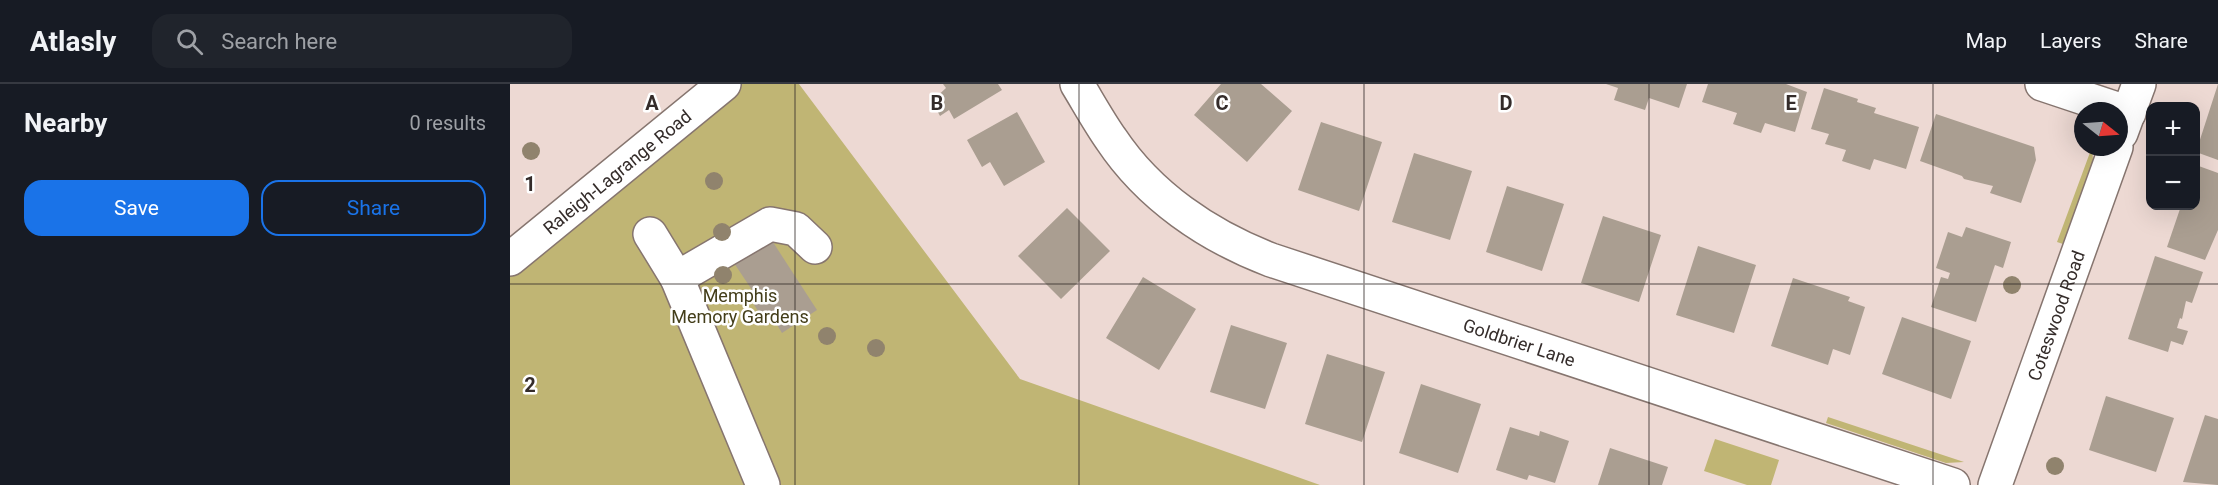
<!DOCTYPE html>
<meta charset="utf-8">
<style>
:root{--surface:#171b24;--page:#20242c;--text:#f1f3f6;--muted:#9ea1a6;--line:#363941;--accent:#1a73e8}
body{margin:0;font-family:Roboto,sans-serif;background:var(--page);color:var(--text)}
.controls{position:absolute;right:18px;top:18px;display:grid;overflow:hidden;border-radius:12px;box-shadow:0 6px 24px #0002}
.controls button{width:54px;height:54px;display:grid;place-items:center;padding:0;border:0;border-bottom:2px solid var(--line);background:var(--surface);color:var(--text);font:30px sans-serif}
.compass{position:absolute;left:1564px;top:18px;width:54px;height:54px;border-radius:50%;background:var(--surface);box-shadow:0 6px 24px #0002;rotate:107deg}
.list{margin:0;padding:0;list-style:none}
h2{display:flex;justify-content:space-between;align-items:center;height:78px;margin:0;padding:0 24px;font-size:26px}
h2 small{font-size:20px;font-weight:400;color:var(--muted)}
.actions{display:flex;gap:12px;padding:18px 24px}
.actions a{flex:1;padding:14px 0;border:2px solid var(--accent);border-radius:18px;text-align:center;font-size:21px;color:var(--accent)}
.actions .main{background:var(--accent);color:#fff}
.icon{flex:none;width:33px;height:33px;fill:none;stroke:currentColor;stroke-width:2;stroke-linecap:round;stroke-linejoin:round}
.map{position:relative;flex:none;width:1708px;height:401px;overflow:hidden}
header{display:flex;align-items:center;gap:36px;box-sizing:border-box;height:84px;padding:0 30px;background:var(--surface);border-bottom:2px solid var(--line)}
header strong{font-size:28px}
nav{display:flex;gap:33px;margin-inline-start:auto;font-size:21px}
.search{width:420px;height:54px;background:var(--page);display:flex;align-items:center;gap:15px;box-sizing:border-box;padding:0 21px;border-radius:18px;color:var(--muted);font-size:22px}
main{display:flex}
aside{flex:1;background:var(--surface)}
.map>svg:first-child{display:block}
.green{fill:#c0b574}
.building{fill:#aa9e91}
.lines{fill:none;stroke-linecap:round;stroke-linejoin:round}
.minor-casing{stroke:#86756f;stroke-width:36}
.major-casing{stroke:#86756f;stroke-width:36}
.minor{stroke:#fff;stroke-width:33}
.major{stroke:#fff;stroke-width:33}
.tree{fill:#90836d}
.grid{fill:none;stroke:#342c2a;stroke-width:1.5;stroke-opacity:0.55}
.labels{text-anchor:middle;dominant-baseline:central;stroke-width:5;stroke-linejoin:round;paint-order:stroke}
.street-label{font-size:18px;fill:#342c2a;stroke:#fff}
.park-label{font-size:18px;fill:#433d19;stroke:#fff}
.grid-label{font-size:20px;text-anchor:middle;font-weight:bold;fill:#342c2a;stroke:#fff;stroke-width:5;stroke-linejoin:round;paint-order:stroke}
</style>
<header>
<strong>Atlasly</strong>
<div class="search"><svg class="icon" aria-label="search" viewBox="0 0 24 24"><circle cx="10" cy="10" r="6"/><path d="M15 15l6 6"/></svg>Search here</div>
<nav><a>Map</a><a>Layers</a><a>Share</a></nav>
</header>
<main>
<aside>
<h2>Nearby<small>0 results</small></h2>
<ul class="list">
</ul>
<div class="actions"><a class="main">Save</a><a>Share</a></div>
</aside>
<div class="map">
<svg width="1708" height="401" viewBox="0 0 1708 401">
<rect width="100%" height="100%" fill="#edd9d3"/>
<!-- green -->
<path class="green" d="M214,0H289L510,295L810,401H0V175Z
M1582,63L1583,76L1553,160L1547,158Z
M1318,333L1454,378L1436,379L1316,339Z
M1205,355L1269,376L1261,401H1237L1194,387Z"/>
<!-- building -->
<path class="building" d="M433,0H488L492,6L444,35L439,26L430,32L422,17L436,4Z
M711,0H751L782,27L737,78L684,31Z
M1096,0H1177L1169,24L1139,14L1135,26L1104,16L1108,4Z
M1198,0H1276L1297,8L1285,48L1255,39L1251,49L1223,40L1227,29L1192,18Z
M1708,0V76L1686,68Z
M1314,4L1348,15L1347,18L1366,24L1364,29L1409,43L1396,85L1364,75L1360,86L1332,77L1336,66L1315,60L1319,50L1301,45Z
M507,28L535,78L494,102L480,78L472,83L457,56Z
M1426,30L1524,63L1526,76L1511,119L1480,109L1483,102L1454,95L1452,92L1410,77Z
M811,38L872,58L849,127L788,106Z
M904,69L962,87L940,156L882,138Z
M1686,81L1708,89V146L1695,176L1657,163L1671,122H1686Z
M997,102L1054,120L1032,187L976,168Z
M557,124L600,167L551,215L508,172Z
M1093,132L1151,151L1129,218L1071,199Z
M1456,143L1501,158L1493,184L1485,181L1466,238L1421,223L1431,193L1438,195L1440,189L1426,184L1438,148L1452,153Z
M259,152L307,226L272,249L264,236L257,241L241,216L246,212L222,176Z
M1188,162L1246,181L1224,249L1166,231Z
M1645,172L1693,188L1682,219L1676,217L1672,235L1670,234L1667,244L1678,247L1673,261L1661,257L1658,268L1618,255Z
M633,193L686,225L649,286L596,254Z
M1283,194L1340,213L1338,217L1355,223L1340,271L1323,265L1318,281L1261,262Z
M1392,233L1461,257L1441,315L1372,290Z
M721,241L777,259L755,325L700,308Z
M817,270L875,288L852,358L795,340Z
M911,300L971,320L948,389L889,369Z
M1596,312L1664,334L1646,388L1579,366Z
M1695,331L1708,335V401L1673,398Z
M1000,343L1029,352L1030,347L1059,357L1045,399L1019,391L1017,396L986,386Z
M1100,364L1158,383L1152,401H1088Z"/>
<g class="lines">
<!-- minor casing -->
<g class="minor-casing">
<g id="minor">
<path id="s1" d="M567,0C578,18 589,38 601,55C639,112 698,152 761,176L1443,401"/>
<path d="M1532,0L1619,29"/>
<path d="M1611,49L1629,0"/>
<path d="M140,150L167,194L253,401"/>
<path d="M167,194L260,140L286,145L305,163"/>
<path id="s2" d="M1485,401L1606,63"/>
</g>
</g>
<!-- major casing -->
<g class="major-casing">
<g id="major">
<path id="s3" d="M0,175L214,0"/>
</g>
</g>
<!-- minor -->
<use href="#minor" class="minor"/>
<!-- major -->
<use href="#major" class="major"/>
</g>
<!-- trees -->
<g class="tree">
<circle cx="21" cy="67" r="9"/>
<circle cx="204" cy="97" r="9"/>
<circle cx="212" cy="148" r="9"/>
<circle cx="213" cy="191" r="9"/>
<circle cx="1502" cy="201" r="9"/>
<circle cx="317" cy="252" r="9"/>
<circle cx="366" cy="264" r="9"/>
<circle cx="1545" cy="382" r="9"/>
</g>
<!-- grid -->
<path class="grid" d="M285,0V401M569,0V401M854,0V401M1139,0V401M1423,0V401M0,200H1708"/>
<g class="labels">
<!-- street labels -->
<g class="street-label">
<text stroke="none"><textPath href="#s3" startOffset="138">Raleigh-Lagrange Road</textPath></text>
<text stroke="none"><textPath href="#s2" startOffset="180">Coteswood Road</textPath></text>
<text stroke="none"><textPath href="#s1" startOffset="530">Goldbrier Lane</textPath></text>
</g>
<!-- park labels -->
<g class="park-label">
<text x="230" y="211">Memphis<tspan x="230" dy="21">Memory Gardens</tspan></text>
</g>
</g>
<g class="grid-label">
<text x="142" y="26">A</text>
<text x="427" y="26">B</text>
<text x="712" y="26">C</text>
<text x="996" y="26">D</text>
<text x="1281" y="26">E</text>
<text x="20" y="107">1</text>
<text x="20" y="308">2</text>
</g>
</svg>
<div class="controls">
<button>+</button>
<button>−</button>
</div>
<svg class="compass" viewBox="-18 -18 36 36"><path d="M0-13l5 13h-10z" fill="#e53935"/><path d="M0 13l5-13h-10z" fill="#9ea1a6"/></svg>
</div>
</main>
